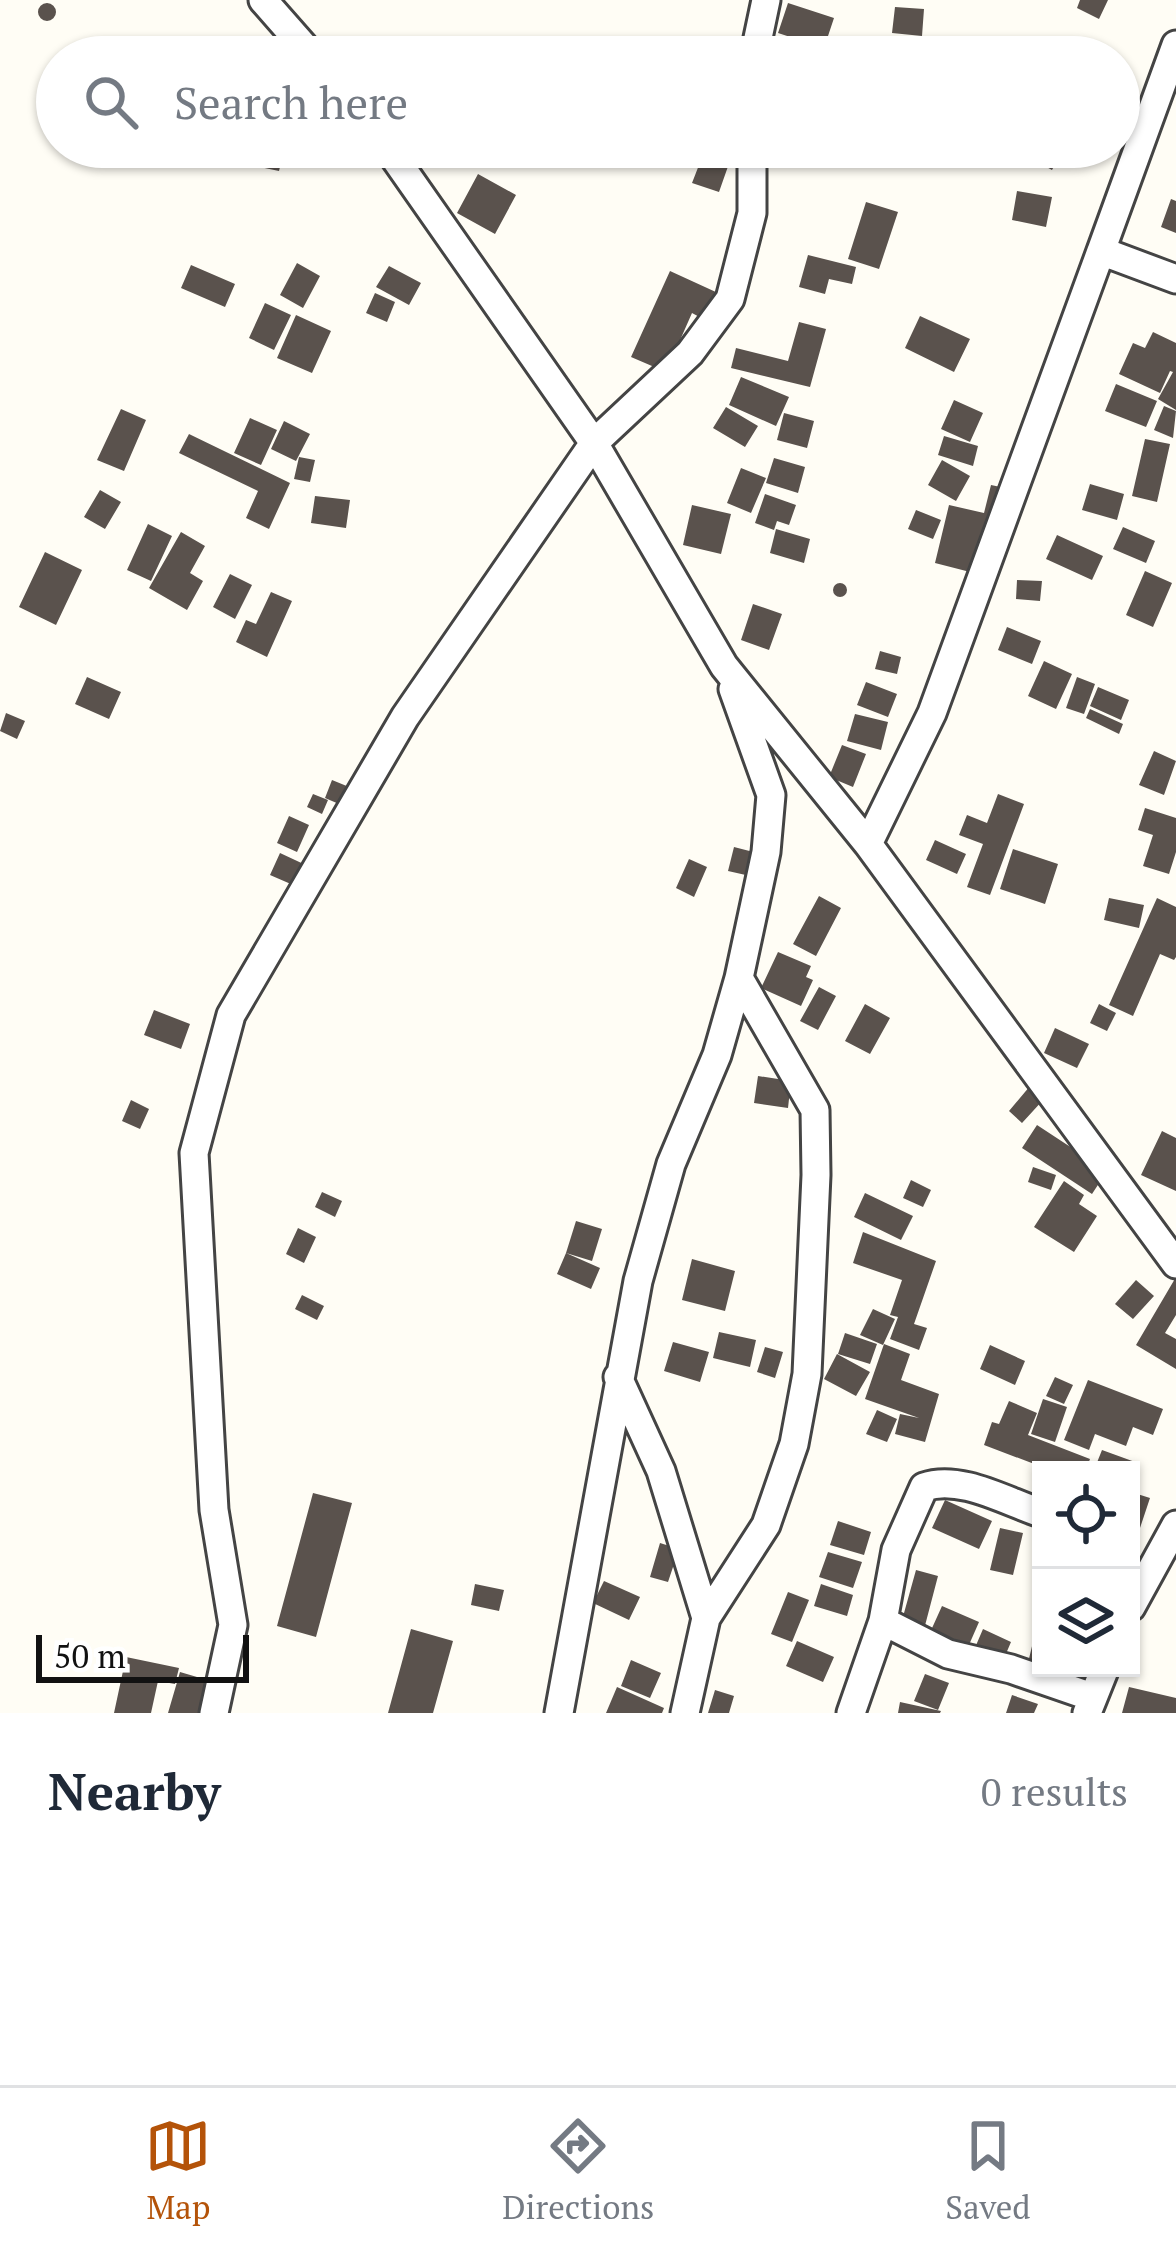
<!DOCTYPE html>
<style>
:root{--surface:#fff;--page:#f6f6f7;--text:#1f2937;--muted:#747a83;--line:#e0e1e3;--accent:#b45309}
body{margin:0;font-family:"PT Serif",serif;background:var(--page);color:var(--text)}
.controls{position:absolute;right:36px;bottom:36px;display:grid;overflow:hidden;border-radius:0px;box-shadow:0 3px 9px #0004}
.controls button{width:108px;height:108px;display:grid;place-items:center;padding:0;border:0;border-bottom:3px solid var(--line);background:var(--surface);color:var(--text);font:60px sans-serif}
.scale{position:absolute;left:36px;bottom:30px;width:213px;box-sizing:border-box;padding-left:12px;border:6px solid #111;border-top:0;font-size:33px;line-height:42px;white-space:nowrap;color:#111;-webkit-text-stroke:9px #fff;paint-order:stroke}
.list{margin:0;padding:0;list-style:none}
h2{display:flex;justify-content:space-between;align-items:center;height:156px;margin:0;padding:0 48px;font-size:51px}
h2 small{font-size:39px;font-weight:400;color:var(--muted)}
.icon{flex:none;width:66px;height:66px;fill:none;stroke:currentColor;stroke-width:2;stroke-linecap:round;stroke-linejoin:round}
.map{position:relative;flex:none;width:1176px;height:1713px;overflow:hidden}
.search{position:absolute;background:var(--surface);box-shadow:0 3px 9px #0004;left:36px;right:36px;top:36px;height:132px;display:flex;align-items:center;gap:30px;box-sizing:border-box;padding:0 42px;border-radius:66px;color:var(--muted);font-size:45px}
.sheet{height:372px;background:var(--surface)}
nav{display:flex;justify-content:space-around;align-items:center;box-sizing:border-box;height:168px;border-top:3px solid var(--line);background:var(--surface);font-size:33px;color:var(--muted)}
nav a{display:grid;justify-items:center;gap:6px}
nav .on{color:var(--accent)}
.map>svg:first-child{display:block}
.building{fill:#5a524d}
.lines{fill:none;stroke-linecap:round;stroke-linejoin:round}
.street-casing{stroke:#444;stroke-width:33}
.street{stroke:#fff;stroke-width:27}
</style>
<div class="map">
<svg width="1176" height="1713" viewBox="0 0 1176 1713">
<rect width="100%" height="100%" fill="#fffdf5"/>
<!-- building -->
<path class="building" d="M1080,0H1108L1099,19L1077,8Z
M788,3L834,18L824,48L778,33Z
M38 12a9 9 0 1 1 18 0a9 9 0 1 1-18 0Z
M895,7L924,9L922,36L892,33Z
M259,147H285L279,171L255,166Z
M706,147L732,155L719,192L692,183Z
M1031,147H1064L1052,170L1026,156Z
M478,174L516,195L495,234L457,213Z
M1017,191L1052,197L1046,227L1012,220Z
M1171,199L1176,201V233L1161,227Z
M866,202L898,212L879,269L848,259Z
M808,255L856,267L852,284L829,279L825,294L799,287Z
M297,263L320,276L303,308L280,295Z
M191,265L235,284L225,307L181,288Z
M389,266L421,283L409,305L376,287Z
M670,271L718,293L705,320L692,313L666,372L631,357Z
M375,293L395,302L387,322L366,313Z
M265,303L291,315L274,350L249,338Z
M296,315L331,331L312,373L277,358Z
M920,316L970,339L954,372L905,348Z
M799,322L826,329L810,387L731,368L736,348L788,361Z
M1153,332L1176,343V410L1158,399L1173,372L1170,371L1160,393L1119,374L1133,343L1145,348Z
M741,377L789,397L776,426L729,405Z
M1116,384L1157,401L1146,427L1105,411Z
M954,400L983,413L970,442L941,429Z
M1164,406L1176,411L1173,438L1154,430Z
M726,407L758,426L745,447L713,428Z
M121,409L146,420L124,471L97,460Z
M784,413L814,421L807,448L777,440Z
M250,418L277,430L261,465L234,453Z
M284,421L310,434L296,461L271,449Z
M189,434L290,483L269,529L246,518L258,491L179,453Z
M944,436L978,446L973,466L938,455Z
M1145,439L1170,444L1157,502L1132,496Z
M299,457L315,460L310,482L294,479Z
M774,458L805,467L798,493L766,483Z
M942,460L970,476L956,501L928,485Z
M741,468L766,478L751,513L727,503Z
M1090,484L1124,494L1117,520L1082,510Z
M991,485L1010,489L1003,519L988,515L974,573L935,563L949,505L984,513Z
M100,490L121,502L105,529L84,517Z
M765,494L796,505L789,525L777,521L774,530L755,523Z
M315,496L350,500L346,528L311,523Z
M692,505L731,514L721,554L683,545Z
M916,510L941,520L933,539L908,529Z
M148,524L172,536L151,581L127,570Z
M1123,527L1155,541L1146,563L1113,549Z
M776,529L810,539L804,563L770,553Z
M181,532L205,546L190,573L203,581L187,610L149,588Z
M1057,535L1103,556L1092,580L1046,559Z
M45,552L82,570L56,625L19,607Z
M1145,571L1172,583L1153,627L1126,615Z
M230,574L252,585L235,619L213,607Z
M1017,580L1042,581L1040,601L1016,599Z
M833 590a7 7 0 1 1 14 0a7 7 0 1 1-14 0Z
M271,592L292,601L267,657L236,642L246,620L256,624Z
M753,604L782,614L769,650L741,640Z
M1007,627L1041,641L1032,664L998,650Z
M880,651L901,657L897,674L875,669Z
M1044,661L1072,674L1056,709L1028,696Z
M87,677L121,692L109,719L75,704Z
M1077,677L1095,684L1084,714L1066,708Z
M866,682L897,694L888,717L857,705Z
M1098,687L1129,700L1121,720L1090,706Z
M1090,709L1123,724L1119,734L1086,718Z
M6,713L25,721L17,739L0,731Z
M855,714L888,722L881,750L847,741Z
M842,745L866,754L853,787L829,777Z
M1154,751L1176,761L1164,795L1139,785Z
M332,780L354,789L346,807L325,798Z
M313,794L328,800L322,814L307,807Z
M998,794L1024,804L990,895L967,887L983,844L959,835L967,815L987,823Z
M1145,808L1176,818V852L1169,874L1143,866L1153,835L1138,830Z
M289,816L309,825L297,852L277,843Z
M935,840L966,854L957,874L926,860Z
M734,847L765,855L759,878L728,871Z
M1013,849L1058,864L1045,904L1000,889Z
M280,853L310,867L300,888L270,875Z
M689,859L707,867L694,897L676,888Z
M819,896L841,908L816,956L793,944Z
M1109,898L1144,905L1139,928L1104,920Z
M1157,898L1176,907V957L1174,960L1160,954L1133,1016L1109,1005Z
M778,952L811,966L806,977L813,980L801,1006L761,988Z
M819,987L836,996L818,1030L800,1021Z
M865,1004L890,1018L870,1054L845,1041Z
M1099,1004L1116,1013L1107,1031L1090,1023Z
M154,1010L190,1024L181,1049L144,1035Z
M1055,1028L1089,1044L1077,1068L1044,1053Z
M758,1076L791,1081L788,1108L754,1103Z
M1030,1086L1044,1099L1022,1123L1009,1111Z
M131,1100L149,1109L140,1129L122,1121Z
M1037,1125L1107,1171L1092,1194L1022,1148Z
M1162,1131L1176,1138V1191L1141,1175Z
M1033,1167L1056,1175L1051,1190L1028,1182Z
M911,1180L931,1190L923,1207L903,1198Z
M1064,1181L1084,1195L1079,1204L1097,1216L1074,1252L1034,1227Z
M322,1192L342,1201L335,1217L315,1207Z
M865,1193L913,1216L901,1240L854,1217Z
M576,1221L602,1229L592,1261L566,1253Z
M298,1228L316,1237L304,1263L286,1254Z
M863,1232L936,1261L914,1324L927,1328L919,1350L890,1339L898,1317L890,1315L902,1280L853,1263Z
M566,1253L600,1268L591,1289L557,1274Z
M692,1259L735,1271L725,1311L682,1300Z
M1176,1277V1315L1165,1333L1176,1339V1369L1136,1345Z
M1136,1280L1154,1296L1133,1319L1115,1304Z
M302,1295L324,1306L317,1320L295,1309Z
M873,1309L895,1319L883,1345L860,1335Z
M719,1332L756,1340L750,1367L713,1358Z
M845,1333L877,1344L870,1364L838,1354Z
M673,1342L709,1352L700,1382L664,1371Z
M884,1344L910,1354L901,1380L939,1394L925,1442L895,1434L900,1414L919,1418L865,1399Z
M990,1345L1025,1361L1015,1385L980,1369Z
M765,1347L783,1352L775,1378L757,1372Z
M837,1354L870,1372L856,1396L824,1379Z
M1055,1377L1073,1385L1064,1404L1046,1396Z
M1088,1380L1163,1409L1153,1435L1133,1427L1126,1446L1095,1434L1089,1450L1064,1440Z
M1043,1399L1067,1407L1055,1442L1031,1434Z
M1009,1401L1037,1413L1028,1435L1090,1459L1086,1470H1050L984,1445L992,1422L999,1424Z
M877,1410L897,1419L887,1442L866,1434Z
M1102,1450L1135,1462L1133,1470H1094Z
M1131,1492L1150,1498L1139,1531L1131,1528Z
M313,1493L352,1503L316,1637L277,1626Z
M945,1500L992,1521L979,1549L932,1528Z
M838,1521L871,1532L864,1555L830,1545Z
M1000,1528L1023,1533L1013,1575L990,1570Z
M660,1543L679,1549L668,1582L650,1577Z
M828,1552L862,1562L853,1588L819,1577Z
M916,1570L938,1576L922,1637L899,1631Z
M604,1581L640,1597L629,1620L593,1603Z
M475,1584L504,1590L499,1611L471,1605Z
M821,1584L853,1595L847,1616L814,1606Z
M788,1592L809,1600L792,1642L771,1634Z
M942,1606L979,1622L965,1654L928,1637Z
M411,1629L453,1641L433,1713H388Z
M983,1629L1011,1642L1002,1663L974,1650Z
M797,1641L834,1657L823,1682L786,1666Z
M1033,1642L1041,1644V1671L1027,1667Z
M126,1657L179,1668L175,1684L158,1681L151,1713H114Z
M631,1660L661,1673L650,1698L621,1686Z
M180,1672L214,1682L205,1713H168Z
M925,1674L949,1683L938,1710L914,1701Z
M617,1687L664,1708L662,1713H606Z
M1129,1687L1176,1698V1713H1122Z
M715,1690L734,1696L729,1713H708Z
M1012,1695L1038,1704L1034,1713H1006Z
M900,1702L941,1711L940,1713H898Z"/>
<g class="lines">
<!-- street casing -->
<g class="street-casing">
<path id="street" d="M263,0L313,57
M1176,45L1101,251L1176,279
M754,57L766,0
M387,147L594,443L724,666L868,844L1176,1264
M868,844L932,713L1101,251
M618,1377L661,1471L706,1618L685,1713
M1131,1607L1176,1525
M706,1618L766,1525L794,1444L807,1374L816,1175L815,1110L739,978
M883,1621L896,1550L924,1487C960,1474 1007,1502 1041,1513
M214,1713L233,1625L214,1510L194,1153L231,1015L405,717L594,443L690,353L730,299L752,213V147
M559,1713L638,1281L671,1164L717,1055L739,978L766,852L771,795L733,689
M851,1713L883,1621L948,1654L1011,1669L1092,1697
M1087,1713L1105,1668"/>
</g>
<!-- street -->
<use href="#street" class="street"/>
</g>
</svg>
<div class="controls">
<button><svg class="icon" aria-label="locate" viewBox="0 0 24 24"><circle cx="12" cy="12" r="6"/><path d="M12 2v4M12 18v4M2 12h4M18 12h4"/></svg></button>
<button><svg class="icon" aria-label="layers" viewBox="0 0 24 24"><path d="M12 4l9 5-9 5-9-5zM3 14l9 5 9-5"/></svg></button>
</div>
<div class="scale">50 m</div>
<div class="search"><svg class="icon" aria-label="search" viewBox="0 0 24 24"><circle cx="10" cy="10" r="6"/><path d="M15 15l6 6"/></svg>Search here</div>
</div>
<section class="sheet">
<h2>Nearby<small>0 results</small></h2>
<ul class="list">
</ul>
</section>
<nav>
<a class="on"><svg class="icon" aria-label="map" viewBox="0 0 24 24"><path d="M3 6l6-2 6 2 6-2v14l-6 2-6-2-6 2zM9 4v14M15 6v14"/></svg>Map</a>
<a><svg class="icon" aria-label="directions" viewBox="0 0 24 24"><path d="M12 3l9 9-9 9-9-9zM9 14v-3h6M13 9l2 2-2 2"/></svg>Directions</a>
<a><svg class="icon" aria-label="saved" viewBox="0 0 24 24"><path d="M7 4h10v16l-5-4-5 4z"/></svg>Saved</a>
</nav>
